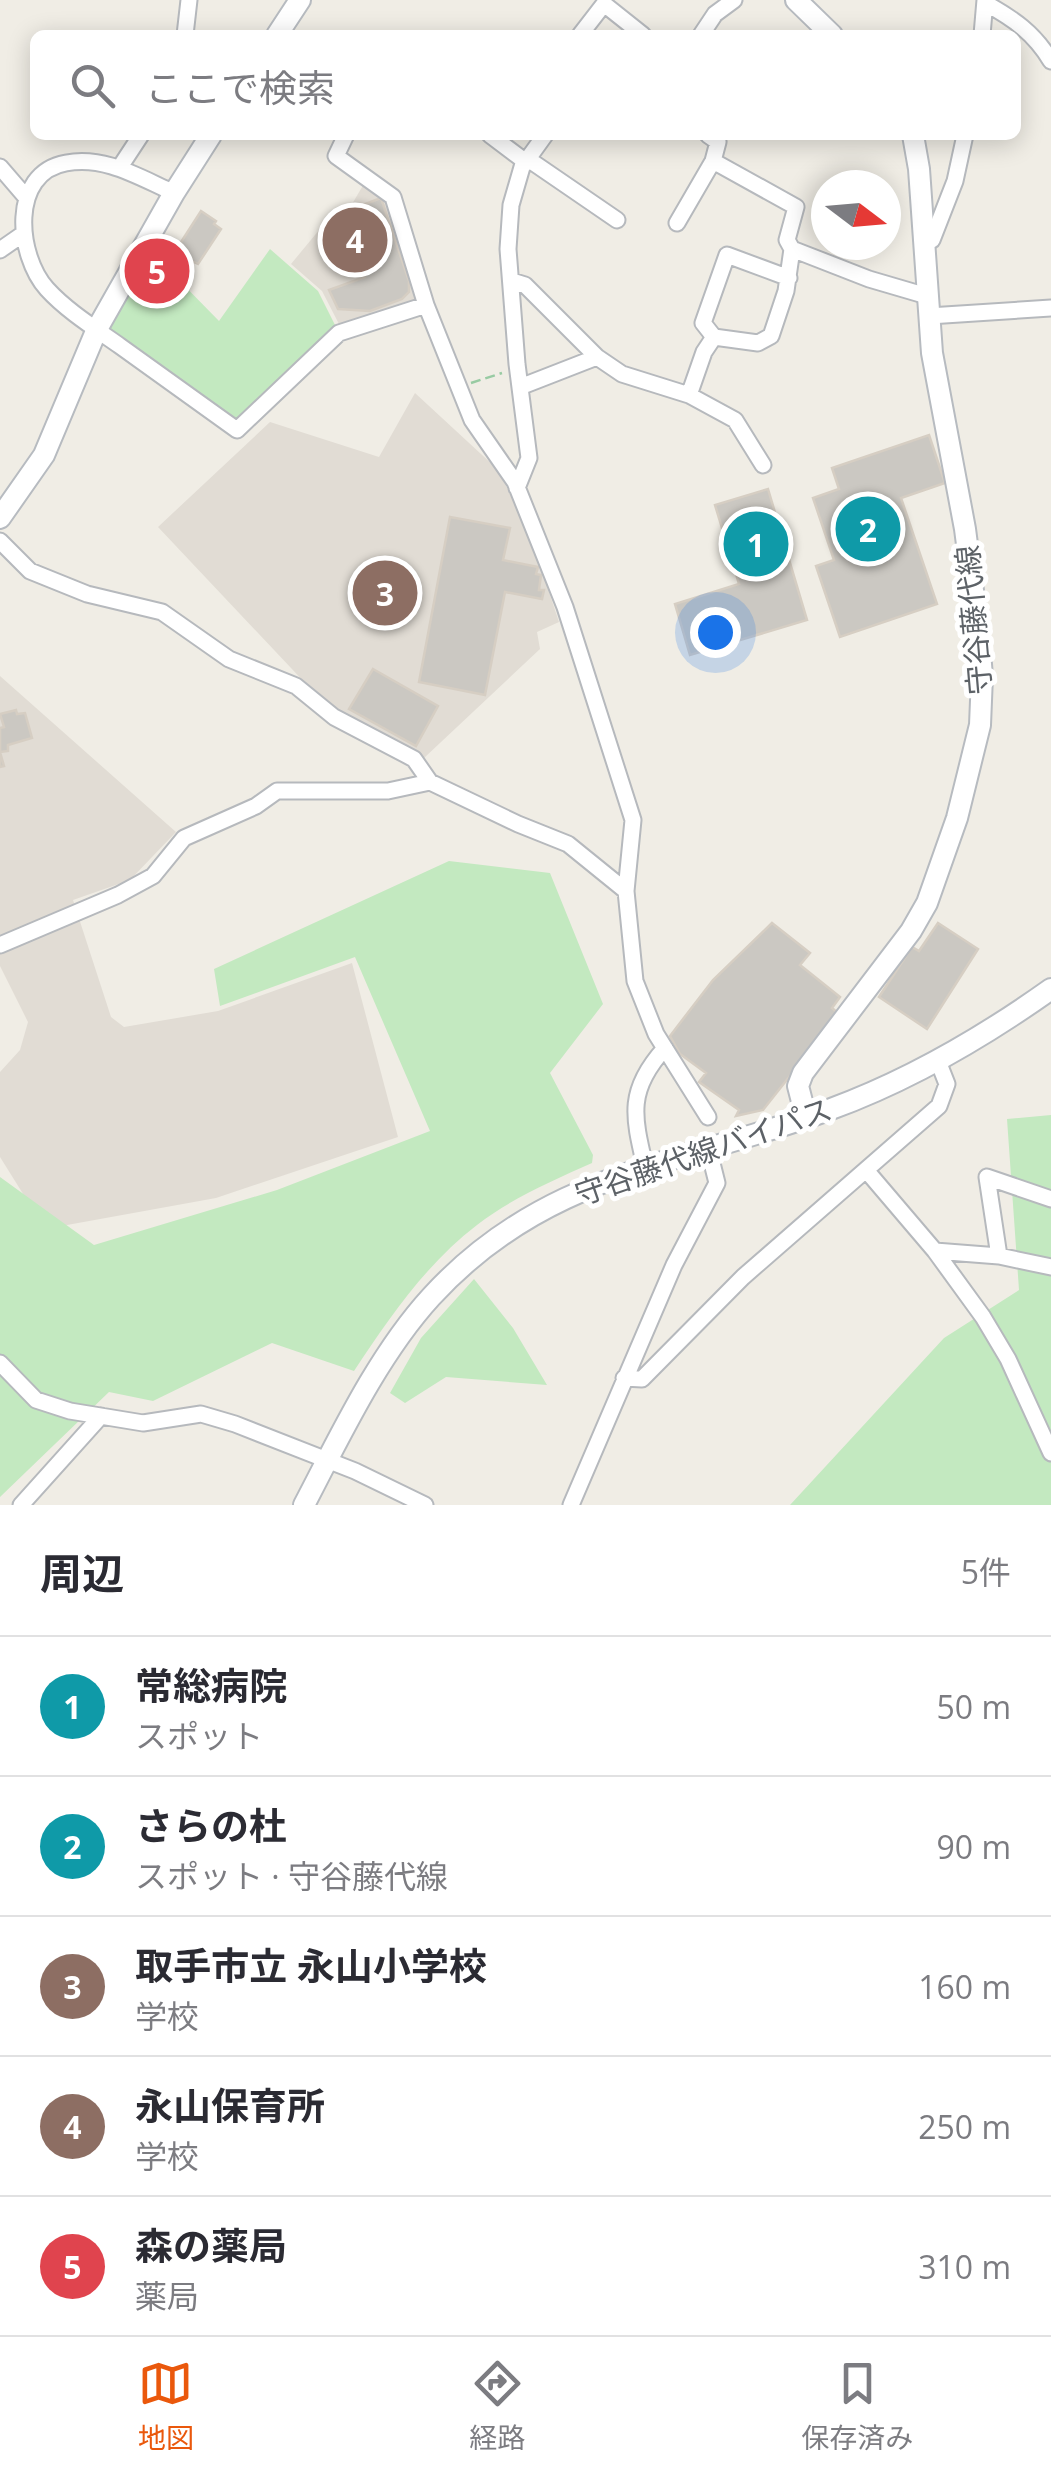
<!DOCTYPE html>
<html lang="ja">
<meta charset="utf-8">
<style>
:root{--surface:#fff;--page:#f7f7f7;--text:#2b2b33;--muted:#7c7c81;--line:#e1e1e2;--accent:#ea580c}
body{margin:0;font-family:"Open Sans","Noto Sans JP",sans-serif;background:var(--page);color:var(--text)}
.compass{position:absolute;left:811px;top:170px;width:90px;height:90px;border-radius:50%;background:var(--surface);box-shadow:0 5px 25px #0003;rotate:106deg}
.you{position:absolute;left:715px;top:632px;width:35px;height:35px;margin:-25px;border:8px solid #fff;border-radius:50%;background:#1a73e8;box-shadow:0 0 0 15px #1a73e833}
.badge{display:grid;place-items:center;width:65px;height:65px;border-radius:50%;background:var(--accent);color:#fff;font-size:32px;font-weight:700}
.pin{position:absolute;translate:-50% -50%;border:5px solid #fff;box-shadow:0 2px 10px #0006}
.list{margin:0;padding:0;list-style:none}
h2{display:flex;justify-content:space-between;align-items:center;height:130px;margin:0;padding:0 40px;font-size:42px}
h2 small{font-size:32px;font-weight:400;color:var(--muted)}
.list li{display:grid;grid-template-columns:65px 1fr auto;gap:30px;align-items:center;box-sizing:border-box;height:140px;padding:0 40px;border-top:2px solid var(--line)}
.list b{display:block;font-size:38px;white-space:nowrap}
.list p{margin:0;font-size:32px;white-space:nowrap;color:var(--muted)}
.list em{font-size:32px;font-style:normal;color:var(--muted)}
.icon{flex:none;width:55px;height:55px;fill:none;stroke:currentColor;stroke-width:2;stroke-linecap:round;stroke-linejoin:round}
.map{position:relative;flex:none;width:1051px;height:1505px;overflow:hidden}
.search{position:absolute;background:var(--surface);box-shadow:0 5px 25px #0003;left:30px;right:30px;top:30px;height:110px;display:flex;align-items:center;gap:25px;box-sizing:border-box;padding:0 35px;border-radius:15px;color:var(--muted);font-size:38px}
.sheet{height:830px;background:var(--surface)}
nav{display:flex;justify-content:space-around;align-items:center;box-sizing:border-box;height:140px;border-top:2px solid var(--line);background:var(--surface);font-size:28px;color:var(--muted)}
nav a{display:grid;justify-items:center;gap:5px}
nav .on{color:var(--accent)}
.map>svg:first-child{display:block}
.education{fill:#e1dcd4}
.green{fill:#c3e9c0}
.building{fill:#cbc8c2;stroke:#d6cec3;stroke-width:2.5}
.lines{fill:none;stroke-linecap:round;stroke-linejoin:round}
.street-casing{stroke:#b6b9bd;stroke-width:19}
.secondary-casing{stroke:#b7bbc0;stroke-width:24}
.path{stroke:#98cba3;stroke-width:2.5;stroke-dasharray:10 5;stroke-linecap:butt}
.street{stroke:#fff;stroke-width:15}
.secondary{stroke:#fff;stroke-width:20}
.labels{text-anchor:middle;dominant-baseline:central;stroke-width:10;stroke-linejoin:round;paint-order:stroke}
.street-label{font-size:30px;fill:#5d6267;stroke:#fff}
</style>
<div class="map">
<svg width="1051" height="1505" viewBox="0 0 1051 1505">
<rect width="100%" height="100%" fill="#f0ede5"/>
<!-- education -->
<path class="education" d="M365,182L387,199L416,299L340,326L322,291L291,264L334,212L345,216Z
M415,393L494,466L523,514L559,622L537,632L540,649L424,758L410,747L324,703L158,527L270,422L379,457Z
M0,676L176,832L130,880L73,900L111,1017L124,1027L218,1011L352,963L398,1137L216,1198L45,1229L0,1157V1072L20,1050L28,1022L0,966Z"/>
<!-- green -->
<path class="green" d="M270,249L318,291L339,333L237,430L97,329L126,278L152,293L168,269L219,321Z
M449,861L550,873L603,1004L550,1073L593,1155L592,1163C552,1181 512,1198 477,1225C426,1264 389,1318 354,1371L272,1343L153,1401L109,1392L0,1497V1177L94,1245L277,1190L430,1131L355,957L220,1006L214,969Z
M1051,1115V1505H790L944,1338L1019,1290L1007,1119Z
M474,1279L513,1328L547,1385L446,1377L405,1403L390,1393L421,1338Z"/>
<!-- building -->
<path class="building" d="M381,198L409,281V292L402,299L370,311L338,309L329,290L365,277V270L372,261L355,208Z
M201,211L216,221L214,224L221,229L198,264L174,253Z
M155,259L167,266L158,283L146,277Z
M929,435L945,483L901,498L937,604L840,637L816,566L834,560L813,498L839,489L832,468Z
M768,489L807,620L690,655L675,604L739,584L715,505Z
M450,517L510,528L503,560L538,567L536,574L541,575L539,590H544L542,599L505,592L485,695L419,682Z
M373,669L438,706L416,746L349,709Z
M16,710L17,714L25,713L32,738L8,745V751L0,752L4,766L0,767V728L4,727L0,714Z
M772,923L810,953L800,965L840,997L832,1008L839,1014L763,1110L736,1116L739,1110L699,1082L706,1073L680,1054L670,1036L713,980Z
M938,923L978,949L927,1029L879,997L912,947L919,951Z"/>
<g class="lines">
<!-- street casing -->
<g class="street-casing">
<path id="street" d="M985,3C1014,19 1034,33 1051,61
M185,35L189,0
M580,35L604,4L643,35
M701,35L715,14L734,0
M982,35L985,0
M346,135L336,156L393,197L426,305
M490,135L526,162
M708,135L718,142L713,161L796,207L787,240L792,249L869,279L927,296
M528,159L617,220
M0,167L25,196
M120,167L141,135
M168,190C135,175 103,156 66,163C9,173 17,256 47,289C67,311 96,329 120,346C159,374 198,402 237,430L339,333L426,305L472,420L515,482L565,607L633,820L626,891
M677,223L713,161
M923,244L932,240L955,181L965,135
M0,250L23,234
M512,281L525,285L597,357L520,387
M929,316L1051,308
M714,337L703,323L727,255L789,278
M597,357L622,374L689,395L735,420L763,465
M689,395L704,352L714,337L758,343L771,336L786,291L792,249
M517,488L529,458L517,364L508,249L511,205L522,167L545,135
M0,541L30,571L87,594L162,612L229,659L296,686L334,717L414,759L430,782L518,824L568,844L626,891L635,981L656,1034L708,1117
M0,945L118,895L153,876L184,838L256,806L277,791H388L430,782
M645,1166C633,1115 627,1090 665,1048
M866,1170L935,1251L999,1256L1051,1267
M935,1251L983,1317L1008,1359L1051,1453
M999,1256L987,1177L1051,1199
M0,1363L36,1400L70,1411L143,1423L201,1414L235,1424L355,1471L425,1505
M624,1378L642,1379L743,1277L939,1106L947,1084L938,1061
M21,1505L101,1416
M571,1505L674,1265L717,1183L708,1147"/>
</g>
<!-- secondary casing -->
<g class="secondary-casing">
<path id="secondary" d="M796,0L832,35
M277,35L300,0
M0,518L44,455L97,329L174,193L211,135
M806,1117L798,1086L803,1073L911,931L927,903L957,818L980,725L982,676L978,629L965,529L932,353L919,169L913,135
M304,1505C340,1436 378,1355 431,1297C546,1171 682,1165 831,1109C910,1080 982,1038 1051,989"/>
</g>
<!-- path -->
<path class="path" d="M471,383L502,373"/>
<!-- street -->
<use href="#street" class="street"/>
<!-- secondary -->
<use href="#secondary" class="secondary"/>
</g>
<g class="labels">
<!-- street labels -->
<g class="street-label">
<text transform="translate(973 620) rotate(-95)">守谷藤代線</text>
<text transform="translate(703 1151) rotate(-19)">守谷藤代線バイパス</text>
</g>
</g>
</svg>
<svg class="compass" viewBox="-18 -18 36 36"><path d="M0-13l5 13h-10z" fill="#e53935"/><path d="M0 13l5-13h-10z" fill="#7c7c81"/></svg>
<div class="you"></div>
<div class="pin badge" style="left:756px;top:544px;background:#0f9aa8">1</div>
<div class="pin badge" style="left:868px;top:529px;background:#0f9aa8">2</div>
<div class="pin badge" style="left:385px;top:593px;background:#8d6e63">3</div>
<div class="pin badge" style="left:355px;top:240px;background:#8d6e63">4</div>
<div class="pin badge" style="left:157px;top:271px;background:#e0444e">5</div>
<div class="search"><svg class="icon" aria-label="search" viewBox="0 0 24 24"><circle cx="10" cy="10" r="6"/><path d="M15 15l6 6"/></svg>ここで検索</div>
</div>
<section class="sheet">
<h2>周辺<small>5件</small></h2>
<ul class="list">
<li><span class="badge" style="background:#0f9aa8">1</span><div><b>常総病院</b><p>スポット</p></div><em>50 m</em></li>
<li><span class="badge" style="background:#0f9aa8">2</span><div><b>さらの杜</b><p>スポット · 守谷藤代線</p></div><em>90 m</em></li>
<li><span class="badge" style="background:#8d6e63">3</span><div><b>取手市立 永山小学校</b><p>学校</p></div><em>160 m</em></li>
<li><span class="badge" style="background:#8d6e63">4</span><div><b>永山保育所</b><p>学校</p></div><em>250 m</em></li>
<li><span class="badge" style="background:#e0444e">5</span><div><b>森の薬局</b><p>薬局</p></div><em>310 m</em></li>
</ul>
</section>
<nav>
<a class="on"><svg class="icon" aria-label="map" viewBox="0 0 24 24"><path d="M3 6l6-2 6 2 6-2v14l-6 2-6-2-6 2zM9 4v14M15 6v14"/></svg>地図</a>
<a><svg class="icon" aria-label="directions" viewBox="0 0 24 24"><path d="M12 3l9 9-9 9-9-9zM9 14v-3h6M13 9l2 2-2 2"/></svg>経路</a>
<a><svg class="icon" aria-label="saved" viewBox="0 0 24 24"><path d="M7 4h10v16l-5-4-5 4z"/></svg>保存済み</a>
</nav>
